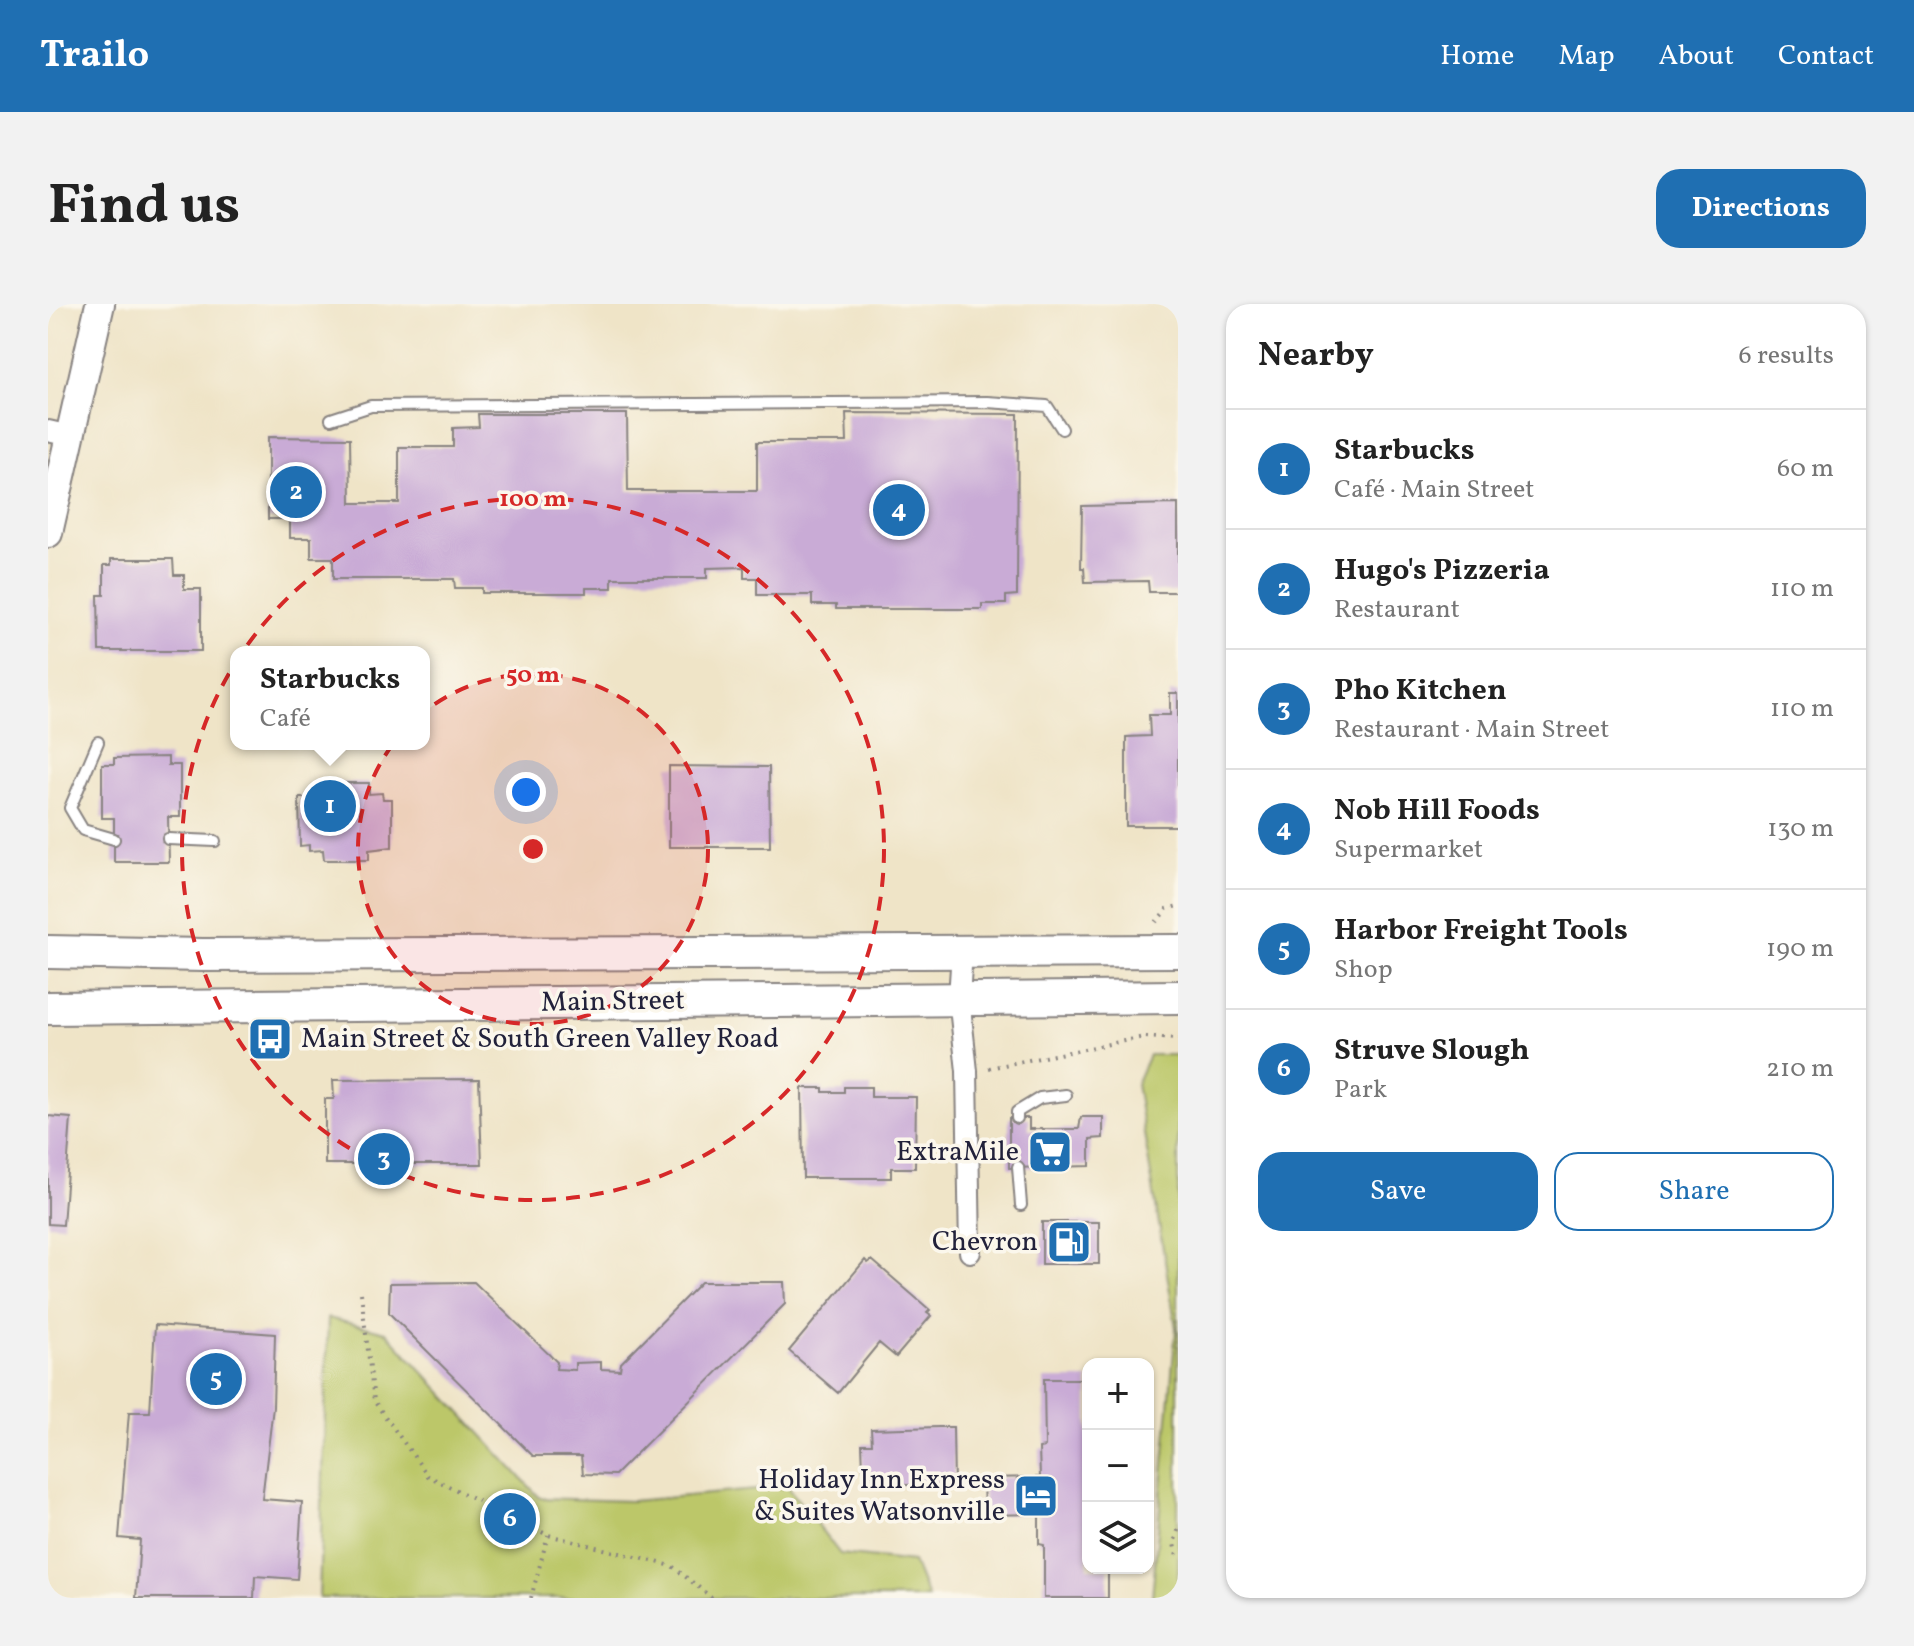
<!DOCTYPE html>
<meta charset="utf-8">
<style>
:root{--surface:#fff;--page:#f2f2f2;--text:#222;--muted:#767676;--line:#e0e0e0;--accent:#1f6fb2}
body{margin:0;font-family:Vollkorn,serif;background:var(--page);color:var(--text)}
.controls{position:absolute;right:24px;bottom:24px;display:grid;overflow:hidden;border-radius:16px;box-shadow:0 2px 6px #0004}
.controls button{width:72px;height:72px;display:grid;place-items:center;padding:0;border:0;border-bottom:2px solid var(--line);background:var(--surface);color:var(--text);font:40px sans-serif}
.you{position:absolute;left:478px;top:488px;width:28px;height:28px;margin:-20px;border:6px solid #fff;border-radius:50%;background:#1a73e8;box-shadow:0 0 0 12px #1a73e833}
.badge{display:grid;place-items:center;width:52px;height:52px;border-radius:50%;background:var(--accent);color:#fff;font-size:26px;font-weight:700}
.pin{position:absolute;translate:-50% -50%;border:4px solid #fff;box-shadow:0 2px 8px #0006}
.popup{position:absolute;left:182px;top:342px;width:200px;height:104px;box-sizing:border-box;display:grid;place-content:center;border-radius:16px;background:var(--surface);filter:drop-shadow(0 2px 6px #0005);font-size:26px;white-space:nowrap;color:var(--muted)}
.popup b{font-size:30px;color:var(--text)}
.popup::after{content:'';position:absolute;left:50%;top:100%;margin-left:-16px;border:16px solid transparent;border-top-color:var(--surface)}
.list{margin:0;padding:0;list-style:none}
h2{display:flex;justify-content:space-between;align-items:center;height:104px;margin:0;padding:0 32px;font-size:34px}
h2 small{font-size:26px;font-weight:400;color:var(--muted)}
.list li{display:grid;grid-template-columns:52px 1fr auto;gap:24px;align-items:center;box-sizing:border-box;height:120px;padding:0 32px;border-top:2px solid var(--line)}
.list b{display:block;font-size:30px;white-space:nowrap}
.list p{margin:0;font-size:26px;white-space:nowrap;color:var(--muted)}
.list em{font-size:26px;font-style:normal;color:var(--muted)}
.actions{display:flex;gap:16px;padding:24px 32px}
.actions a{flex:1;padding:18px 0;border:2px solid var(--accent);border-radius:24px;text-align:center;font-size:28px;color:var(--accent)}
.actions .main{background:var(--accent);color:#fff}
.icon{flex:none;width:44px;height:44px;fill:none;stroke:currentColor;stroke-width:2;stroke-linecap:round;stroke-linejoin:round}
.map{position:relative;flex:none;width:1130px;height:1294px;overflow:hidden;border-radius:24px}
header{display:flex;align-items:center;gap:48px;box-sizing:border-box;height:112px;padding:0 40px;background:var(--accent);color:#fff}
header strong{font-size:38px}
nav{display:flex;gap:44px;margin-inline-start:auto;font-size:28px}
.intro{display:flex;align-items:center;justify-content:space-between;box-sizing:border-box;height:192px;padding:0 48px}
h1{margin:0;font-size:56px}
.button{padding:20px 36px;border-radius:24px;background:var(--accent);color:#fff;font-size:28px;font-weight:700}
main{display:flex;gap:48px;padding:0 48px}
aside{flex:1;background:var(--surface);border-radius:24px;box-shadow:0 2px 6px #0004}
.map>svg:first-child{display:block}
.green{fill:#bcc769;stroke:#6f7452;stroke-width:2}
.building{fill:#c9abd6}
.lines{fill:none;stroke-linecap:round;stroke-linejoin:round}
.service-casing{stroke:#888381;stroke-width:14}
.minor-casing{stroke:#888381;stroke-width:24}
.secondary-casing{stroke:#888381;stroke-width:32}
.primary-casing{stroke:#888381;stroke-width:36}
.path{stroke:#888381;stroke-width:4;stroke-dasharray:2 6;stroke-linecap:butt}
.service{stroke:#fff;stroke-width:10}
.minor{stroke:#fff;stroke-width:20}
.secondary{stroke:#fff;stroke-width:28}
.primary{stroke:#fff;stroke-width:32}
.ring{fill:none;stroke:#d62828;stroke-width:4;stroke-dasharray:14 10}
.labels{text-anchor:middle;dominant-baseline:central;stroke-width:7;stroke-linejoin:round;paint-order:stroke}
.street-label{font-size:28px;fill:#22223b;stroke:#fbf7ec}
.poi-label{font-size:28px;fill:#22223b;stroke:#fbf7ec;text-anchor:end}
.centre{fill:#d62828;stroke:#fbf7ec;stroke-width:4}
.ring-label{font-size:24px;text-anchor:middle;font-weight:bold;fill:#d62828;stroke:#fbf7ec;stroke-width:7;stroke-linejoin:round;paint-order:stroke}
</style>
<header>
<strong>Trailo</strong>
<nav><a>Home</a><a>Map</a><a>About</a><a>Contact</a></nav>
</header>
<div class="intro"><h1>Find us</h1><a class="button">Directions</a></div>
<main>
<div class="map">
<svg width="1130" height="1294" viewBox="0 0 1130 1294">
<rect width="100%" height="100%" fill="#fbf7ec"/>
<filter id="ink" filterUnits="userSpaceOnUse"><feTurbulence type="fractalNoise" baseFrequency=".0125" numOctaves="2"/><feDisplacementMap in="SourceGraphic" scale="16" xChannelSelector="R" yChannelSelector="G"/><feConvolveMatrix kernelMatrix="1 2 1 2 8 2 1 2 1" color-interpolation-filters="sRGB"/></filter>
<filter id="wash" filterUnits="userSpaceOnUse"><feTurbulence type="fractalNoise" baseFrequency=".006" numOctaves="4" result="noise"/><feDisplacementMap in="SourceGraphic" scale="32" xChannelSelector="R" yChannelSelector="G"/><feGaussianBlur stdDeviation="1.8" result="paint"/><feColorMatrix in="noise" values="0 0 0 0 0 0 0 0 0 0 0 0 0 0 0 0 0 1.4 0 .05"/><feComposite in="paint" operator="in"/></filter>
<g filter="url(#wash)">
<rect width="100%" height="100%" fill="#efe4c7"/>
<!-- green -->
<path class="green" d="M1101,751H1130V1294H1104L1128,1024L1088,780Z
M280,1014L338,1028L492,1194L583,1197L740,1183L792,1250L865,1258L880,1294H271Z"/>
<g id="blocks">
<!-- building -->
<path class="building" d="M798,109L970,110L969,291L958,292V300H934V305H788V301H764V291H709V274H696V263L659,264V274H564V284H538V289H434V284H407L406,275H285V254H263V234H242V215H220V133L302,134L303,199H351V143H405V124L431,123L430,110H579L580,187H709V138H799Z
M1130,200V288H1101L1100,277L1037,278L1036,264H1033L1034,202Z
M63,255H125L126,271H136V285H153V347H51L50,291H56V261H63Z
M1122,389H1130V522H1078V433L1102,432L1101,411H1122Z
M120,453V461H132V513H120L121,558H66V514H54V460H66V454Z
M621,462L721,463L722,543H621Z
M275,479H321V490L334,489L335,495H344V543L321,546V556H276L275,546L261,547V541L252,542L251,494H261V490L274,489Z
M431,775L434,860H277V795H286L285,776Z
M796,783H823V793H868L867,864H843V874H755L754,784H775V788H796Z
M0,812L23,814L15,921L0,920Z
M1033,813H1055V834L1042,835V862L961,864V814H981V825H1031Z
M994,918H1051V960H994Z
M817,956L820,959L824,956L882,1006L879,1009L883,1012L848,1053L831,1039L790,1089L741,1047Z
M426,978L509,1058L508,1065L527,1066V1059L553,1058V1065L572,1066L573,1059L653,978H736L737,1000L567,1171L535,1170L533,1152H485L341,1009L342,979Z
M107,1021L227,1030L225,1103L214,1195L254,1198L249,1275L207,1272L206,1294H88L92,1236L71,1234L81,1108H102Z
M996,1075H1040V1264H1060V1294H996V1241L991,1240V1210L936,1211L935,1174L992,1173L991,1144L997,1143Z
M891,1123H905L906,1181H823V1166H815L814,1140H824L823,1125Z"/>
</g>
</g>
<g filter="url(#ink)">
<use href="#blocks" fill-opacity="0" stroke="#888381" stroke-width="2"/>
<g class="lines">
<!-- service casing -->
<g class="service-casing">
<path id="service" d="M283,115L323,102L939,98L999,102L1014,125
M50,438L22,504L35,526L66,535
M120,535L167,537
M969,814V808L992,794L1018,791
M970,863L973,901"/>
</g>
<!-- minor casing -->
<g class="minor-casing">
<path id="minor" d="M0,127L22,132
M914,647L911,694L919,767L922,948"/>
</g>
<!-- secondary casing -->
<g class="secondary-casing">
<path id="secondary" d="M0,229L52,0"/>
</g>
<!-- primary casing -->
<g class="primary-casing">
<path id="primary" d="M0,648L155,651L1130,647
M0,704L1130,693"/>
</g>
<!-- path -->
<path class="path" d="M1108,618L1119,605L1130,602
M941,764L1096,733L1130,735
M313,989L326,1097L380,1172L500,1231L624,1262L664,1294
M1130,1226L1126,1240L1130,1257
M483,1294L500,1231"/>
<!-- service -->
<use href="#service" class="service"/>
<!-- minor -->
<use href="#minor" class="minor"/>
<!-- secondary -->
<use href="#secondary" class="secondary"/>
<!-- primary -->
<use href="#primary" class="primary"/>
</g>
</g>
<!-- distance rings -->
<circle cx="485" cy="545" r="175" fill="#d62828" fill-opacity=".12"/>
<g class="ring">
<circle cx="485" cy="545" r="175"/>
<circle cx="485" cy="545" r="351"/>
</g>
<!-- icons -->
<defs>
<g id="bus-square" transform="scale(2.3)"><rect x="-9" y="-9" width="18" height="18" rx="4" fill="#1f6fb2" stroke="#fbf7ec"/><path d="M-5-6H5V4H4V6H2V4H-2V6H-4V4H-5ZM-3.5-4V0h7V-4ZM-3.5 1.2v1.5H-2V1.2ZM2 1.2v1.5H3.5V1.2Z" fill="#fff"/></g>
<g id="supermarket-square" transform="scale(2.3)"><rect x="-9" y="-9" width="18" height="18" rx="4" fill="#1f6fb2" stroke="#fbf7ec"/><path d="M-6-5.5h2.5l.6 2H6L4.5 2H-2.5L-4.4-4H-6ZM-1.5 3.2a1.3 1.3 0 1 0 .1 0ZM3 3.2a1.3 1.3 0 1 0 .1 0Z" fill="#fff"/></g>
<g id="fuel-square" transform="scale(2.3)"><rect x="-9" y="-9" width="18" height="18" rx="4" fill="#1f6fb2" stroke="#fbf7ec"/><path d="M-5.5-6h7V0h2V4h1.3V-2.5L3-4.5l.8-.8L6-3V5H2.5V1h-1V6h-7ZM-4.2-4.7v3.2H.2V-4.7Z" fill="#fff"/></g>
<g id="hotel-square" transform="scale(2.3)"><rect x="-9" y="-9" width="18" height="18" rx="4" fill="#1f6fb2" stroke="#fbf7ec"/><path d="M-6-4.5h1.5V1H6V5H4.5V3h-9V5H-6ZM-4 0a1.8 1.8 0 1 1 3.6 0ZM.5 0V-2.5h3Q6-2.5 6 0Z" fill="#fff"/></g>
</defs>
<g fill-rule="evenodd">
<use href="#bus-square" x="222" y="735"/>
<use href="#supermarket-square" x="1002" y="848"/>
<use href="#fuel-square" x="1021" y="938"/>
<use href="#hotel-square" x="988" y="1192"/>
</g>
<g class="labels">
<!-- street labels -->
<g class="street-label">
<text transform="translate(565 698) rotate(-1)">Main Street</text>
</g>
<!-- poi labels -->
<g class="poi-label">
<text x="253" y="735" text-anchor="start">Main Street &amp; South Green Valley Road</text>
<text x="971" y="848">ExtraMile</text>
<text x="990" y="938">Chevron</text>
<text x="957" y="1176">Holiday Inn Express<tspan x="957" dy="32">&amp; Suites Watsonville</tspan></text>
</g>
</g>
<circle cx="485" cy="545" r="12" class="centre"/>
<g class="ring-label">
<text x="485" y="202">100 m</text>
<text x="485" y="378">50 m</text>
</g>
</svg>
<div class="controls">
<button>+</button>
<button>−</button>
<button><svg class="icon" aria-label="layers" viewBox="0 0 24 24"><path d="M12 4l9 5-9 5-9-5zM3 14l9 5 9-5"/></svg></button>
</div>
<div class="you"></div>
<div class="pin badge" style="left:282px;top:502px">1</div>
<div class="popup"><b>Starbucks</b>Café</div>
<div class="pin badge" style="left:248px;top:188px">2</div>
<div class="pin badge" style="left:336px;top:855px">3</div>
<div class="pin badge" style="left:851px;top:206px">4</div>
<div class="pin badge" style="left:168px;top:1075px">5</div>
<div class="pin badge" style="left:462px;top:1215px">6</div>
</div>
<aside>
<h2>Nearby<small>6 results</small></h2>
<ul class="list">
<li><span class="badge">1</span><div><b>Starbucks</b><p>Café · Main Street</p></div><em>60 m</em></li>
<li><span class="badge">2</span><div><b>Hugo's Pizzeria</b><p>Restaurant</p></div><em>110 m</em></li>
<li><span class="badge">3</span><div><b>Pho Kitchen</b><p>Restaurant · Main Street</p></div><em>110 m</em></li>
<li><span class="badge">4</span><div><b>Nob Hill Foods</b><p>Supermarket</p></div><em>130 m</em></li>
<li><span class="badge">5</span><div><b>Harbor Freight Tools</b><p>Shop</p></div><em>190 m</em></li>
<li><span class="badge">6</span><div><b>Struve Slough</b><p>Park</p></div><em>210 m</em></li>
</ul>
<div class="actions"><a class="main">Save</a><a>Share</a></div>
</aside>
</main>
